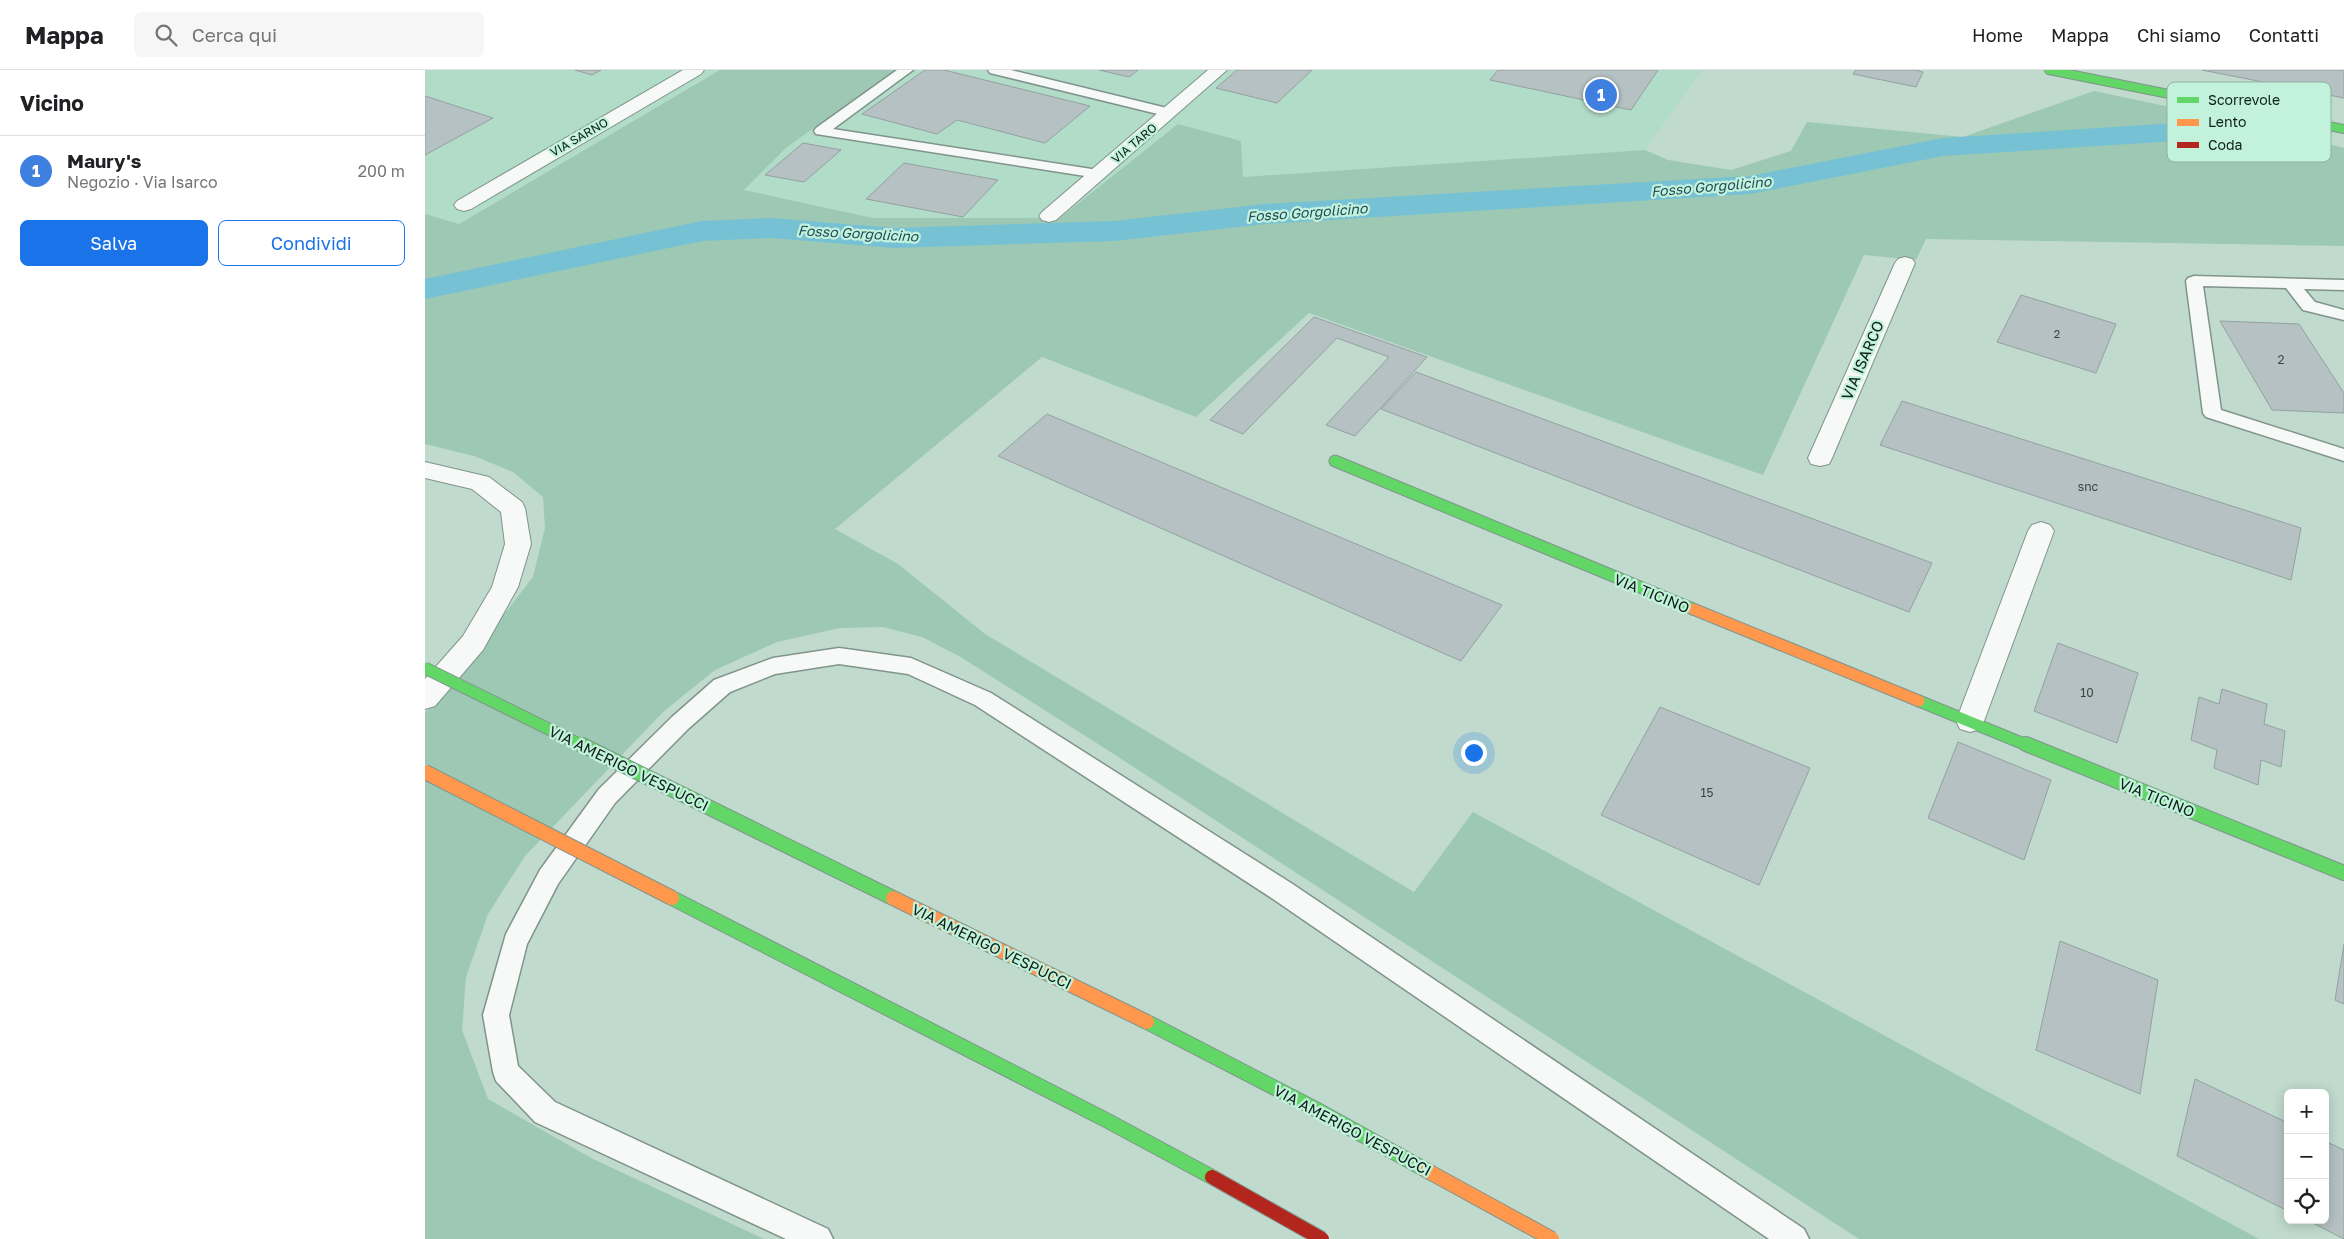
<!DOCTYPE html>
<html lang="it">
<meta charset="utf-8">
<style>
:root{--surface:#fff;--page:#f6f6f6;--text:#202124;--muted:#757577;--line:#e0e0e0;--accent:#1a73e8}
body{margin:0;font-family:"Golos Text",sans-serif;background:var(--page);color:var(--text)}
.controls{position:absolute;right:15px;bottom:15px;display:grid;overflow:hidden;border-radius:8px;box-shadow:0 2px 12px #0003}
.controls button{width:45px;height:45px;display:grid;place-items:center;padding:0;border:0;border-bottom:1px solid var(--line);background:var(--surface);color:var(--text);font:25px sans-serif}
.you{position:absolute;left:1048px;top:682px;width:18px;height:18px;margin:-12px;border:4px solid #fff;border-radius:50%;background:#1a73e8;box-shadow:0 0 0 8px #1a73e833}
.badge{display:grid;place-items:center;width:32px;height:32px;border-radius:50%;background:var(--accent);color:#fff;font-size:16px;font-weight:700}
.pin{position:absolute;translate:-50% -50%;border:2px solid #fff;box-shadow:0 1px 5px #0006}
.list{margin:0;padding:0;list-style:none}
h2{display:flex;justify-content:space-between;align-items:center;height:65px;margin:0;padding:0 20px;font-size:21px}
h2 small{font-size:16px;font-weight:400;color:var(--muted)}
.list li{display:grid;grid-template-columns:32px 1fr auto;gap:15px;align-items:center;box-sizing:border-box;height:70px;padding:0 20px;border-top:1px solid var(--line)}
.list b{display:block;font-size:19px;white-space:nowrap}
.list p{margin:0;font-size:16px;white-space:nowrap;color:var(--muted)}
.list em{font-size:16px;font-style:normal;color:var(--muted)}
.actions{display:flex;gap:10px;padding:15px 20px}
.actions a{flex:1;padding:11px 0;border:1px solid var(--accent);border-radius:8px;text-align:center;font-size:18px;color:var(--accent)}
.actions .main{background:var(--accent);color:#fff}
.icon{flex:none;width:28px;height:28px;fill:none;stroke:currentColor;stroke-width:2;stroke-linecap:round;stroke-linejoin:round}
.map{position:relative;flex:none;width:1919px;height:1169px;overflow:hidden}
header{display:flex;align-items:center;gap:30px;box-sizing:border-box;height:70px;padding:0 25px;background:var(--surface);border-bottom:1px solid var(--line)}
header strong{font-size:24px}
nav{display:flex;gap:28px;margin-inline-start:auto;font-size:18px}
.search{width:350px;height:45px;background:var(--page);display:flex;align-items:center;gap:12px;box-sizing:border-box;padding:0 18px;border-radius:8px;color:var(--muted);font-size:19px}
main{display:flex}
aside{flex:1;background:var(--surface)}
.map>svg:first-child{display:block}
.built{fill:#b1dcc8}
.green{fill:#9cc8b4}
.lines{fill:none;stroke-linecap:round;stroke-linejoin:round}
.canal{fill:#77c1d5;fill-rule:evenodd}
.building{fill:#b5c1c3;stroke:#94a0a1}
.lane-casing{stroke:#80948b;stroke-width:3}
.street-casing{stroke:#80948b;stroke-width:2}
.fast-far2-casing{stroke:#80948b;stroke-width:10}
.fast-far1-casing{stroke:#80948b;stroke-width:13}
.fast-casing{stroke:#80948b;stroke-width:16}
.slow-casing{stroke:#80948b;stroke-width:13}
.lane{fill:#f6f9f8;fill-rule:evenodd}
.street{fill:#f6f9f8;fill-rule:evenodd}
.fast-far2{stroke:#63d668;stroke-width:8}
.fast-far1{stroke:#63d668;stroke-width:11}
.fast{stroke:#63d668;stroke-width:14}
.slow{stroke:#ff974d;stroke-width:11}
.fast-bridge-far1-casing{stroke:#80948b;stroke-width:13;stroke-linecap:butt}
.fast-bridge-casing{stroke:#80948b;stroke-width:16;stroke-linecap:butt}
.slow-bridge-casing{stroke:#80948b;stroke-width:16;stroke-linecap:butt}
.jam-bridge-casing{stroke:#80948b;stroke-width:16;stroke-linecap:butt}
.fast-bridge-far1{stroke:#63d668;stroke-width:11}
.fast-bridge{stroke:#63d668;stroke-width:14}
.slow-bridge{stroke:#ff974d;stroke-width:14}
.jam-bridge{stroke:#b3261e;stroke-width:14}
.labels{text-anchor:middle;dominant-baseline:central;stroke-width:4.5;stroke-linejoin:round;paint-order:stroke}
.far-number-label{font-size:11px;fill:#374843}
.far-street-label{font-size:12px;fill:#0d1f18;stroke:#c3f2dc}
.number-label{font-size:12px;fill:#374843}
.far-water-label{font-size:14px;font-style:italic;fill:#214a59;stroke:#c3f2dc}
.street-label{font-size:15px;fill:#0d1f18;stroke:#c3f2dc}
.key{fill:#c3f2dc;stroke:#8cb3a1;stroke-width:1}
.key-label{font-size:14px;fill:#0d1f18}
</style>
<header>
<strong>Mappa</strong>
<div class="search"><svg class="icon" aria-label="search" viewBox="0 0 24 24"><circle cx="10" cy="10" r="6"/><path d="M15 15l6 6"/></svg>Cerca qui</div>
<nav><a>Home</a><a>Mappa</a><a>Chi siamo</a><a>Contatti</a></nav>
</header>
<main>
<aside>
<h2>Vicino<small></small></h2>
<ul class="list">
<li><span class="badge" style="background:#3f7fe0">1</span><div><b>Maury's</b><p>Negozio · Via Isarco</p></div><em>200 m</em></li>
</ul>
<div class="actions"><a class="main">Salva</a><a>Condividi</a></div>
</aside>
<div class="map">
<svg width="1919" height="1169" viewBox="0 0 1919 1169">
<rect width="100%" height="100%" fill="#c0dace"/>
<!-- built -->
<path class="built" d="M0,0H295L33,154L0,144Z
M471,0H1277L1220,80L818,107L753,54L636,148H448L319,121L362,77Z"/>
<!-- green -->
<path class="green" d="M295,0H471L362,77L319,120L448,148H635L753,54L816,71L818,107L1220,80L1243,90L1306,100L1366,81L1382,52L1538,67L1669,21L1831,55L1919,78V176L1501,169L1491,190L1439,185L1338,405L884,243L771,347L617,287L410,459L473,494L560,564L989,822L1048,742L1834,1169H1434L684,681L534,586L497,567L458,557L415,558L352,572L290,600L238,642L100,786L63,844L41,907L37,960L63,1029L166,1088L339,1169H0V642L7,637L108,507L120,458L118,427L88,402L49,386L0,374V144L34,154Z"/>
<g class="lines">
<!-- canal -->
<path class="canal" d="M1766,52L1777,55L1781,61L1777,67L1766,70L1518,86L1325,124L840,154L689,171L469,178L346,168L277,171L0,229V209L277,151L346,148L469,158L689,151L840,134L1325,106L1518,68Z"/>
</g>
<!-- building -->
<path class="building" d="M150,0H176L167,5Z
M500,0H519L665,36L620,73L532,50L512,64L437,44Z
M674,0H713L704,7Z
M812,0H887L852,33L791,18Z
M1073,0H1233L1206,40L1065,10Z
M1431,0H1490L1498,2L1491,17L1428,4Z
M1777,0H1919V28Z
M0,26L68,48L0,85Z
M378,73L416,80L379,112L340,105Z
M479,93L573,110L538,147L441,129Z
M1596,225L1691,254L1671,303L1572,272Z
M889,247L1002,287L930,366L901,355L964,287L912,268L818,364L785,350Z
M1795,251L1874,254L1919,323V343L1847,340Z
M991,302L1507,493L1484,542L956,339Z
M1477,331L1876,458L1866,510L1455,375Z
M622,344L893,458L1077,535L1036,591L573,386Z
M1633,573L1713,603L1692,673L1609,641Z
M1797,619L1842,634L1839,654L1860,661L1856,697L1836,690L1833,715L1789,698L1792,680L1766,670L1774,627L1794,634Z
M1235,637L1385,698L1334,815L1176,745Z
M1533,672L1626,710L1599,790L1503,748Z
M1635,871L1733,910L1715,1024L1611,980Z
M1919,874V934L1910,930Z
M1770,1009L1863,1053V1141L1752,1086Z
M1900,1071L1919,1080V1169L1882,1150H1900Z"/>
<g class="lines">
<!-- lane casing -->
<g class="lane-casing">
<path id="lane" d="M472,0H488L408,59L673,100L680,104L673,108L391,64L389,61L391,58Z
M563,0H586L750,40L752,43L745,47L565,3Z
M1769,206L1919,210V220L1879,219L1890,232L1919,240V250L1878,240L1861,218L1778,216L1796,340L1919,379V391L1781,347L1778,343L1761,211L1763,208Z
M414,578L486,588L566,623L866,813L1379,1159L1384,1169H1344L848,829L550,635L483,604L414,594L350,604L305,622L263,659L190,733L133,814L102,874L84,945L93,996L130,1032L403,1159L408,1169H361L110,1052L71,1011L68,1002L58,945L81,864L115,800L174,719L247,647L289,610L348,588Z"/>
</g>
<!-- street casing -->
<g class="street-casing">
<path id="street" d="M258,0H279L276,4L46,139L39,141L32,139L29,135L32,131Z
M783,0H802L631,150L624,152L617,150L614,146L617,142Z
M1480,187L1487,189L1490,193L1407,388L1404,394L1395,396L1386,394L1383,388L1470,193L1473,189Z
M0,392L64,407L97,432L100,438L106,474L93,517L58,580L10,636L0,639V609L38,566L67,517L80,474L76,442L47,419L0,408Z
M1616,452L1625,455L1629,461L1559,651L1555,659L1545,662L1535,659L1531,651L1603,461L1607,455Z"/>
</g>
<!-- fast-far2 casing -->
<g class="fast-far2-casing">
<path id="fast-far2" d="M1624,0L1919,59"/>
</g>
<!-- fast-far1 casing -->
<g class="fast-far1-casing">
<path id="fast-far1" d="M910,391L1268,539
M1494,631L1604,676"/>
</g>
<!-- fast casing -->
<g class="fast-casing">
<path id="fast" d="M1601,674L1919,803"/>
</g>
<!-- slow casing -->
<g class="slow-casing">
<path id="slow" d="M1268,539L1494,631"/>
</g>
<!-- lane -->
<use href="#lane" class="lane"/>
<!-- street -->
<use href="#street" class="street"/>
<!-- fast-far2 -->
<use href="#fast-far2" class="fast-far2"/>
<!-- fast-far1 -->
<use href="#fast-far1" class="fast-far1"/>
<!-- fast -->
<use href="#fast" class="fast"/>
<!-- slow -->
<use href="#slow" class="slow"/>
<!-- fast-bridge-far1 casing -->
<g class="fast-bridge-far1-casing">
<path id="fast-bridge-far1" d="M0,598L158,676"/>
</g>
<!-- fast-bridge casing -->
<g class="fast-bridge-casing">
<path id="fast-bridge" d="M155,674L468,828
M247,828L681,1050L787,1107
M722,952L885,1036L999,1099"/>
</g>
<!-- slow-bridge casing -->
<g class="slow-bridge-casing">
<path id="slow-bridge" d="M0,702L247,828
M468,828L722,952
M999,1099L1127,1169"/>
</g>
<!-- jam-bridge casing -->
<g class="jam-bridge-casing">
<path id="jam-bridge" d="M787,1107L897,1169"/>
</g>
<!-- fast-bridge-far1 -->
<use href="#fast-bridge-far1" class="fast-bridge-far1"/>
<!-- fast-bridge -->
<use href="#fast-bridge" class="fast-bridge"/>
<!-- slow-bridge -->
<use href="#slow-bridge" class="slow-bridge"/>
<!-- jam-bridge -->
<use href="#jam-bridge" class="jam-bridge"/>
</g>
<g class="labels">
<!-- far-number labels -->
<g class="far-number-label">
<text x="1632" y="263">2</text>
</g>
<!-- far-street labels -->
<g class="far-street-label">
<text transform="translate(154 67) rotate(-30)">VIA SARNO</text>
<text transform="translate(709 73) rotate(-40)">VIA TARO</text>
</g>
<!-- number labels -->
<g class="number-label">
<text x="1856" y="289">2</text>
<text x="1663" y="416">snc</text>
<text x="1662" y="622">10</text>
<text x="1282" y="722">15</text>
</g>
<!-- far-water labels -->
<g class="far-water-label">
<text transform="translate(1286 116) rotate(-5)">Fosso Gorgolicino</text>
<text transform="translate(882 142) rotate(-4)">Fosso Gorgolicino</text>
<text transform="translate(433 163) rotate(3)">Fosso Gorgolicino</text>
</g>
<!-- street labels -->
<g class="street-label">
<text transform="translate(1437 290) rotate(-67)">VIA ISARCO</text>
<text transform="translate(1227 523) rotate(22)">VIA TICINO</text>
<text transform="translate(204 698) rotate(26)">VIA AMERIGO VESPUCCI</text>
<text transform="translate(1732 727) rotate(22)">VIA TICINO</text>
<text transform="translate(567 876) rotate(26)">VIA AMERIGO VESPUCCI</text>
<text transform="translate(928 1060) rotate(28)">VIA AMERIGO VESPUCCI</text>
</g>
</g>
<!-- legend -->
<rect x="1742" y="12" width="164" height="80" rx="8" class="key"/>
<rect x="1752" y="27" width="22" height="6" fill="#63d668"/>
<rect x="1752" y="49" width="22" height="7" fill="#ff974d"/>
<rect x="1752" y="72" width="22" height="6" fill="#b3261e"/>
<g class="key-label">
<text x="1783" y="35">Scorrevole</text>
<text x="1783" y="57">Lento</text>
<text x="1783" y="80">Coda</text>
</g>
</svg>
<div class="controls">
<button>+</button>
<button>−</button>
<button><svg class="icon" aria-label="locate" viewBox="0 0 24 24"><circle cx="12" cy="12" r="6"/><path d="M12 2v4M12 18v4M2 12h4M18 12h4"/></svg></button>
</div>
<div class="you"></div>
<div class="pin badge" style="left:1176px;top:25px;background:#3f7fe0">1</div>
</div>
</main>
